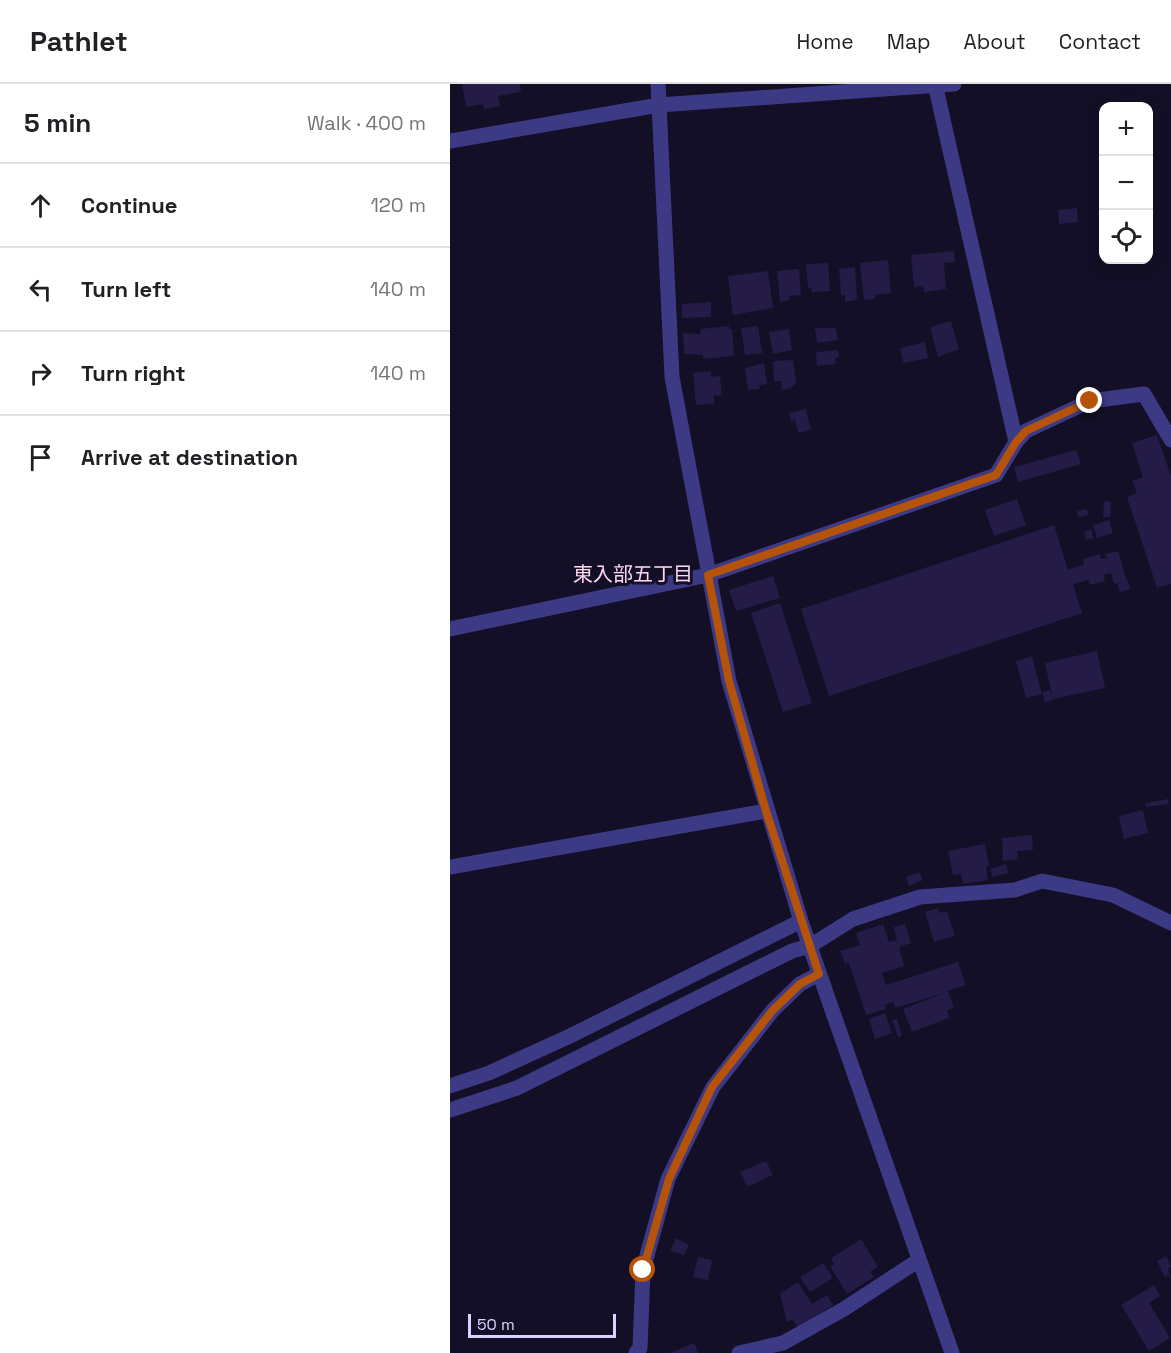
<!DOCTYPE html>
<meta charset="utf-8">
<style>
:root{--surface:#fff;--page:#f6f6f6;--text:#202124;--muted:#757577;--line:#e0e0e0}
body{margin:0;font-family:"Space Grotesk","Noto Sans JP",sans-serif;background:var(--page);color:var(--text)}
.controls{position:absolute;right:18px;top:18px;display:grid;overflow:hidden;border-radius:12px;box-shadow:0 3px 15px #0003}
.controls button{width:54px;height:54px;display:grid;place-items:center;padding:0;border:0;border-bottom:2px solid var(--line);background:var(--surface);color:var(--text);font:30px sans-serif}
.scale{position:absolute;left:18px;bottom:15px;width:148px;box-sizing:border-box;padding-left:6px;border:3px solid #d9d4ff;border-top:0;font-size:16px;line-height:21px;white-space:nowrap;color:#d9d4ff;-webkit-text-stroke:4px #130f26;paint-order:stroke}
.stop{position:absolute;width:18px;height:18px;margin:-14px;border:4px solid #b45309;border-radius:50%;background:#fff}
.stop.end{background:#b45309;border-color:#fff;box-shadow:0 2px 6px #0008}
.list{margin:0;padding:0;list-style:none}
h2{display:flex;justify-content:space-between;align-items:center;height:78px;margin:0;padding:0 24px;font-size:26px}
h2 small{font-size:20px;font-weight:400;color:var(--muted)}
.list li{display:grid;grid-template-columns:39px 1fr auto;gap:18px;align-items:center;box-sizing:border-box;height:84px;padding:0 24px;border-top:2px solid var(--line)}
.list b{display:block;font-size:22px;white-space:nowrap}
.list em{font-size:20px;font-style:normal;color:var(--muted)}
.icon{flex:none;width:33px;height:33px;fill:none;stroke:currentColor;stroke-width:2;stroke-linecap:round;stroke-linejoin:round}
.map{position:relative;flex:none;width:721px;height:1269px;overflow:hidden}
header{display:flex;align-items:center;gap:36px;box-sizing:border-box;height:84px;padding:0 30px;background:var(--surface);border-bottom:2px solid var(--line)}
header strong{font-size:28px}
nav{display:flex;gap:33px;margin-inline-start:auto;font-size:21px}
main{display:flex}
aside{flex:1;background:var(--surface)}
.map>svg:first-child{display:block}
.building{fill:#241b47}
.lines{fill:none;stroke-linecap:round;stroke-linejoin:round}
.minor{stroke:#3d3a85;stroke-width:15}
.route{stroke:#b45309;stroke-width:8}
.labels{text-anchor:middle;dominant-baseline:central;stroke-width:6;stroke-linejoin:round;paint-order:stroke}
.neighbourhood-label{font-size:20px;fill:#ffd6f0;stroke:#130f26}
</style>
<header>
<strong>Pathlet</strong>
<nav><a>Home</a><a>Map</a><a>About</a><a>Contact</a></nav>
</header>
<main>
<aside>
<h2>5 min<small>Walk · 400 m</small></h2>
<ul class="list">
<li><svg class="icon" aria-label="ahead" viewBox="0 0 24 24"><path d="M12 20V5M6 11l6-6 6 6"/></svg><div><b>Continue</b></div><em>120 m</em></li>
<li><svg class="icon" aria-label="left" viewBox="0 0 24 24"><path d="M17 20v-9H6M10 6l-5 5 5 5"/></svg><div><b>Turn left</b></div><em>140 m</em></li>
<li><svg class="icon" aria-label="right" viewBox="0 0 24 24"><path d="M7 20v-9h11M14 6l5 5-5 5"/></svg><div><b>Turn right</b></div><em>140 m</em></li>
<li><svg class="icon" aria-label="arrive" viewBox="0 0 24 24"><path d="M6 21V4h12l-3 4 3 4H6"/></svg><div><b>Arrive at destination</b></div></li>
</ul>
</aside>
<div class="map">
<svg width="721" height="1269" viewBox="0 0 721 1269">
<rect width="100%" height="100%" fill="#130f26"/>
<!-- building -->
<path class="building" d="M12,0H70L71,8L48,12L50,22L34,25L33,20L16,23Z
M627,124L628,138L609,140L608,126Z
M504,167L505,178L494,179L496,205L474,208L473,202L464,203L461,171Z
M438,176L441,209L425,211V215L414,216L410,179Z
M378,179L380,207L362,208L361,204H358L356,180Z
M405,183L407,216L395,218V211H391L389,185Z
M349,185L351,211L339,212V216L330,218L327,187Z
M318,187L323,224L283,231L278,192Z
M261,218V233L232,234V220Z
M501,237L509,265L488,273L480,243Z
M279,242V245H282L284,272L253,275V271L234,270L233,249L251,250L250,245Z
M308,242L312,269L295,271L291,244Z
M365,244H386L388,256L367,259Z
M339,245L342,266L323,270L319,248Z
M475,258L478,274L453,279L450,264Z
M388,266L389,273L385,274L386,280L367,282L366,268Z
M343,276L346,299L340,305L332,306L331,297H324L323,277Z
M314,279L317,300L309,301L310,305L298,306L295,284Z
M261,287V293L270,292L272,311L264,312V320L246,321L243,289Z
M356,325L361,346L348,349L345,336L341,337L339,329Z
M707,351L721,392V500L707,504L677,413L687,409L682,397L693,393L682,359Z
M626,366L631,380L568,398L564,383Z
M567,415L576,441L544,452L535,426Z
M654,417L661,418L660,433H653Z
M637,425L638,431L628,433L627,427Z
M659,436L663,449L647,454L643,441Z
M604,441L618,486L634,480L633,475L650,470L651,475L657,474L655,470L668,467L677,497L664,500L661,489L654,491L655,497L640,501L639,496L623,500L632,529L379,612L351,525Z
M641,445L644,454L636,456L634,448Z
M323,492L330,514L286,527L279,506Z
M678,497L680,505L670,508L667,500Z
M330,519L362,619L333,628L301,529Z
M647,567L655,604L603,615L595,579Z
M582,572L592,610L576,614L566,577Z
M600,606L603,616L595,618L592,608Z
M718,715L719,720L696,723L695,719Z
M693,726L698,749L674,755L669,732Z
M582,751L583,766L567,767L568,775L553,777L552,754Z
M535,760L539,782L536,783L538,796L513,800L511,790L503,791L498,767Z
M556,780L558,789L543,793L540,785Z
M469,788L473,796L459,802L456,793Z
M488,824L490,829L497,827L505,852L484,858L475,828Z
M433,840L439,858L447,856L444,843L455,840L461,859L449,863L454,882L432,889L436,901L508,878L516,901L498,907L504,924L497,927L499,934L462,948L453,925L494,909L445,924L443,918L435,921L436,925L416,931L399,879L395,880L390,867L410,861L406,849Z
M435,929L442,949L425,955L419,935Z
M447,935L452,952L448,953L442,936Z
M316,1077L323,1091L297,1103L290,1088Z
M226,1154L239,1161L234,1171L220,1167Z
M411,1155L428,1183L420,1188L424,1193L397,1210L380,1182L384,1180L381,1174Z
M716,1172L721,1182L718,1185L721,1196L718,1191L715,1193L707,1177Z
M248,1173L262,1176L258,1196L243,1193Z
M373,1179L383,1194L360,1208L350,1193Z
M348,1198L362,1220L377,1211L383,1221L348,1244L343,1235L337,1238L330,1210Z
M704,1201L710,1212L699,1219L720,1254L699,1267L671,1221Z
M244,1259L248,1269H220Z"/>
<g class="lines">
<!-- minor -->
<path class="minor" d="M208,0L222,293L279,597L351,837L502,1269
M0,57L209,21L504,0
M566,358L576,347L640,317L694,310L721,356
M0,545L258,491L546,391L566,358L485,0
M0,783L316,727
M0,1002L39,989L120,952L351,837
M0,1026L67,1004L342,867L360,862L403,835L470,813L565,806L592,797L663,811L721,839
M186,1269L190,1264L193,1186L218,1095L263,1003L323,926L350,900L369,890
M289,1269L333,1259L394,1225L469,1176"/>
</g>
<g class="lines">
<!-- route -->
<path class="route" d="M193,1186L219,1095L262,1003L323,926L350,900L369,890L316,727L279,597L258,491L546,391L566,358L576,347L640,317"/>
</g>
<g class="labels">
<!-- neighbourhood labels -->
<g class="neighbourhood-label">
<text x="183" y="490">東入部五丁目</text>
</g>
</g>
</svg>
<div class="controls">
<button>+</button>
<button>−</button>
<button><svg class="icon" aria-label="locate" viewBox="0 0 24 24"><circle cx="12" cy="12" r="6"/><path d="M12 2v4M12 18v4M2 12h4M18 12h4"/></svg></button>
</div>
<div class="scale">50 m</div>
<div class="stop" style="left:193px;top:1186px"></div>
<div class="stop end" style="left:640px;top:317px"></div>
</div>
</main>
